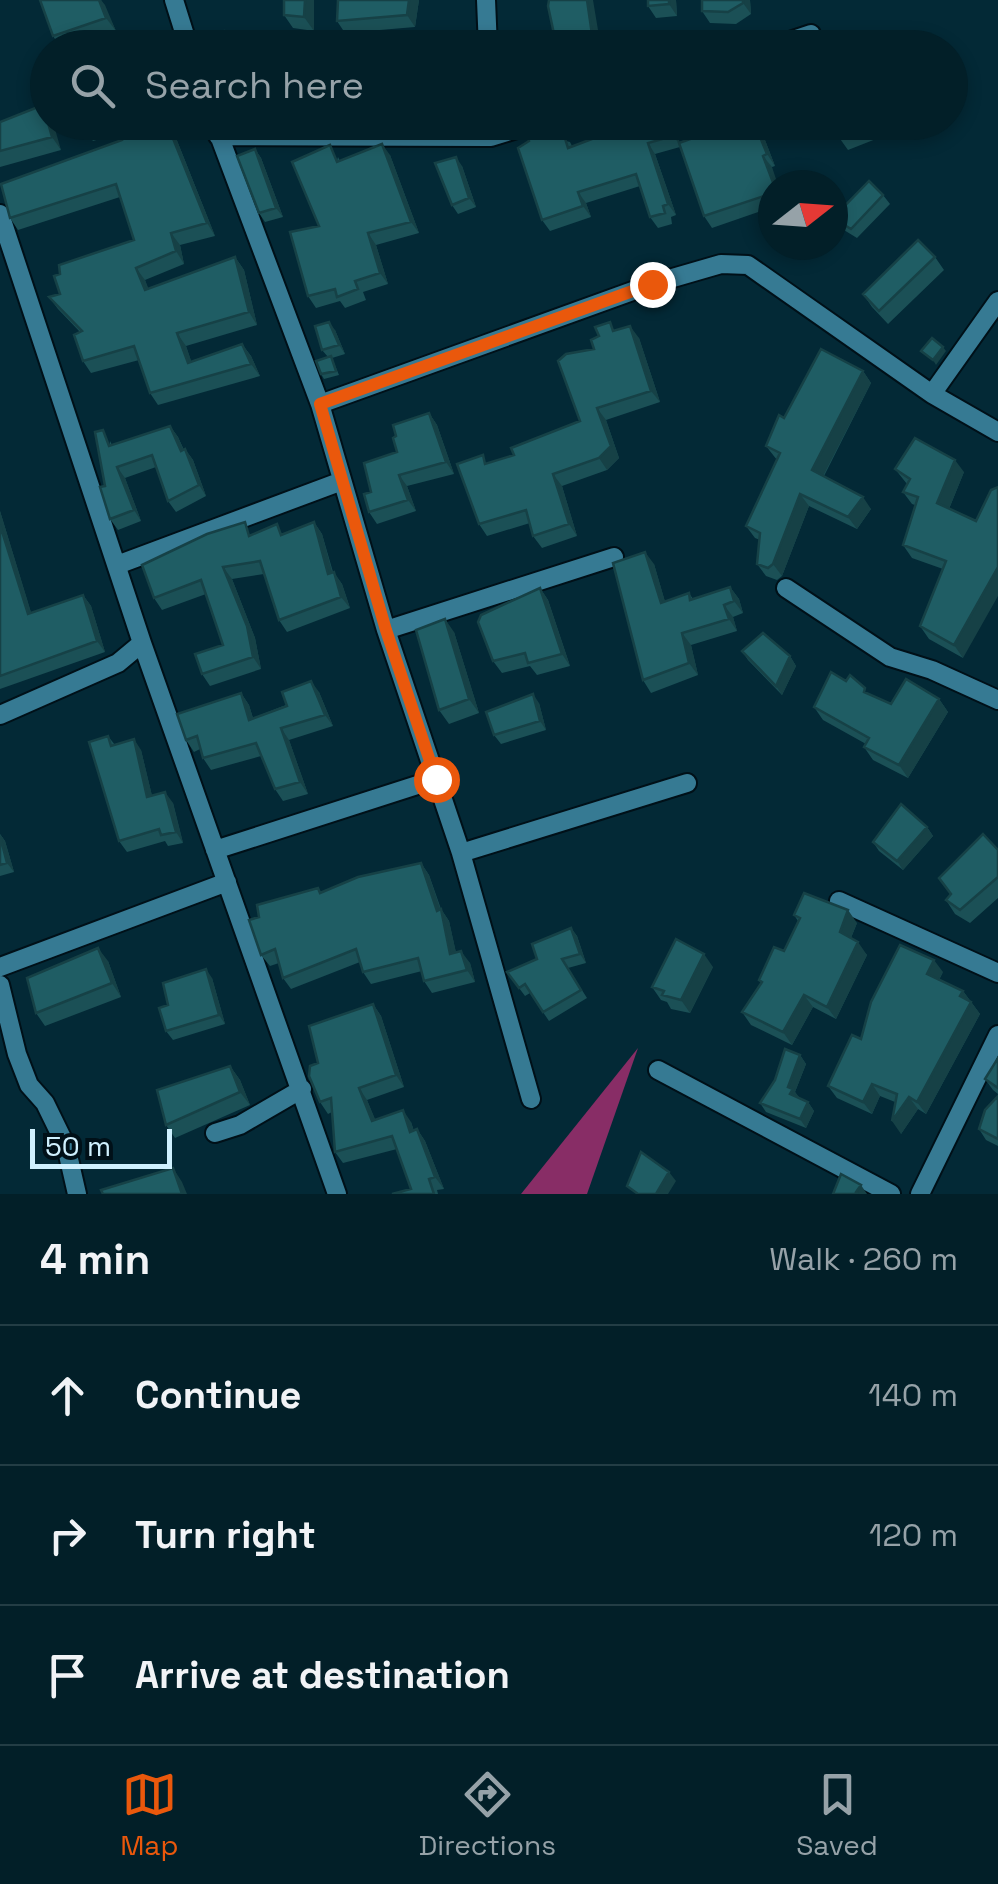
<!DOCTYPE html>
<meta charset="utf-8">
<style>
:root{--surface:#021f28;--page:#102c34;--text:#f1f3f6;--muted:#96a2a8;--line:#233d45;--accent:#ea580c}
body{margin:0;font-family:"Space Grotesk",sans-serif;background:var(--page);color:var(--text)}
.compass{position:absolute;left:758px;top:170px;width:90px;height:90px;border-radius:50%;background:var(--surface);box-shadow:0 5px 15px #0003;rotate:73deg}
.scale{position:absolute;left:30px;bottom:25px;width:142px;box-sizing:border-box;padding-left:10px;border:5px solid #cff0fe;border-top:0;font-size:28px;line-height:35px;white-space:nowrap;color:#cff0fe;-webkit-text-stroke:8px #001018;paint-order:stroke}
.stop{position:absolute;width:30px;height:30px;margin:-22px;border:8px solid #ea580c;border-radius:50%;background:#fff}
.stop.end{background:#ea580c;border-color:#fff;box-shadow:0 2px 10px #0008}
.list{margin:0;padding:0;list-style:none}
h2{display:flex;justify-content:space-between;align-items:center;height:130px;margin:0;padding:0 40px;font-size:42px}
h2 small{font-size:32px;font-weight:400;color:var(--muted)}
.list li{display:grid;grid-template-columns:65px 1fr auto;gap:30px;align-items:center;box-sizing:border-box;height:140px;padding:0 40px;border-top:2px solid var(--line)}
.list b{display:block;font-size:38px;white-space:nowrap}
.list em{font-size:32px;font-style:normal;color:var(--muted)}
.icon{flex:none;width:55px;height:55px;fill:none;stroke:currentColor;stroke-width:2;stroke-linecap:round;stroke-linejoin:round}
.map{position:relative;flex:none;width:998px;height:1194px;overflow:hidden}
.search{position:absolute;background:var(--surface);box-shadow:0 5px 15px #0003;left:30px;right:30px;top:30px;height:110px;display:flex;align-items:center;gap:25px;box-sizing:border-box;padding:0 35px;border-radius:55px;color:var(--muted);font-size:38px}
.sheet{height:550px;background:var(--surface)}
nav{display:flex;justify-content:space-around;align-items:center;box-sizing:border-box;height:140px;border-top:2px solid var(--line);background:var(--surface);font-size:28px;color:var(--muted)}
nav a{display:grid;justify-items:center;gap:5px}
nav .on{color:var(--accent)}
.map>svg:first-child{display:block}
.forest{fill:#882d66}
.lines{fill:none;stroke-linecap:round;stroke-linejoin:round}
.minor-casing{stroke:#001018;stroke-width:22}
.minor{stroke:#367a93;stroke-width:18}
.wall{fill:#1b5056}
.shaded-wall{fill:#164146}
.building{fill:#1f5d64;stroke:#164146;stroke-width:2.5}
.route{stroke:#ea580c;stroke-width:12}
</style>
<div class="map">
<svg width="998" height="1194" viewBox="0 0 998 1194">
<rect width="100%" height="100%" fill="#032936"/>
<!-- forest -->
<path class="forest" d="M638,1048L587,1194H521Z"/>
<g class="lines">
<!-- minor casing -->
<g class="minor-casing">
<path id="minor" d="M174,0L189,48
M486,0L488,48
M769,48L811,34
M214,122L320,404L386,630L461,853L531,1099
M218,136L491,137L539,122
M0,214L142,643L337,1194
M932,394L998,301
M320,404L652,284L721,264L748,265L932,394L998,432
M117,565L342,481
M786,588L890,657L932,670L998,700
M386,630L614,557
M0,715L118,663L142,643
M215,850L436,779
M461,853L687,783
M839,901L998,973
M0,967L227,882
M0,985L17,1054L29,1085L45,1103L66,1146L77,1194
M658,1070L891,1194
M215,1133L240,1125L302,1089
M920,1194L998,1035"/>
</g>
<!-- minor -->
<use href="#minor" class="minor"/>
</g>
<!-- wall -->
<path class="wall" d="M40,0H101L116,31L66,48H61L53,36Z
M314,0V31L293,28L284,15Z
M419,0L415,27L345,33L337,21Z
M648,0H676L677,16L656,18L648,6Z
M750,0L751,14L736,24L710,23L702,11Z
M43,105L48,112V122L61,150L0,167V122Z
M82,122H165L164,127L176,138L215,236L180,245L184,264L145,280L148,289L235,257L244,270L257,325L186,346L191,361L242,344L251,356L260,376L158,405L150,393L139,360L91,373L83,361L80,332L58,309L49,297L60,294L134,240L120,197L18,230L10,218L122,140L120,133L93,141L84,129Z
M619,122H673L679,142L729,125L728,122H758L775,166L772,167L773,207L712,228L704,216L680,147L655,154L676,215L671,217L672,224L658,228L650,217L640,186L586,203L591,217L550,231L542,220L546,136L570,142L572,146L621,128Z
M875,122L881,137L848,150L838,136Z
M255,149L261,158L283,217L265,222L259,213Z
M390,155L419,233L376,245L388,284L363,292L366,300L345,308L340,301L316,308L308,296L319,226L338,157L340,161Z
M462,166L476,207L458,214L452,205Z
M883,195L890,204L857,238L839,227L833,218Z
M935,257L944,270L888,324L872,307L863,294Z
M335,330L345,354L332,358L339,375L324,379L321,374L328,357L322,350Z
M616,330L639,338L660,402L606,420L619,458L607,470L562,486L577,536L542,548L533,536L530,523L487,536L479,524L488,463L514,455L580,421L594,349Z
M863,371L871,383L824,476L871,509L857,529L809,506L782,576L777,580L766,576L757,564L760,540L755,538L746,526L777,460L766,446L784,418Z
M429,413L437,425L454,474L407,486L416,511L377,524L369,512L371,492L397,452Z
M170,426L178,437L184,450L185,449L193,460L206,496L176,512L168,501L156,467L125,478L141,521L118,530L110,519L105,486L110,441L112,445Z
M895,469L964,472L949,509L963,658L929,639L920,626L943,569L912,558L903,545L915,505L912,504L903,492L907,484Z
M0,511L31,613L83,595L91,606L105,652L0,689Z
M314,522L322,534L333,572L342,584L350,608L287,632L279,620L264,574L232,579L255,638L261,669L210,686L202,674L223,645L206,594L162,610L154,598L253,534H284Z
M654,564L665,602L689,593L693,599L730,587L739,599L743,613L733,617L737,631L691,645L698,675L651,693L643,680Z
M540,588L548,600L570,666L537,675L530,666L502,673L493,661Z
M454,632L479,713L449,724L439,710Z
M742,651L790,656L796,666L782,695L748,660Z
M319,692L333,726L289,740L308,794L283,801L275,789L261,756L211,770L203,758L200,749L194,752L186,740L241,693L249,705L253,718Z
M871,695L891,704L939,699L948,712L908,778L873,760L864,747L866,744L823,720L814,707Z
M539,703L546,730L501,744L494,735Z
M108,736L115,745L141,750L152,796L173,803L183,843L168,846L165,841L127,852L119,841Z
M927,827L933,836L903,870L879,851L873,842Z
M0,834L5,841L14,872L0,876Z
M998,850V898L970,923L955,914L946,900L951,895L939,878Z
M421,863L429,875L441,909L449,921L456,953L470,963L475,982L432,993L424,981L422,971L371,984L363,972L360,962L291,989L283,978L279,963L270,966L261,955L318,888L321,892Z
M794,915L857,923L851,938L867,955L836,1019L813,1007L792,1045L751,1025L742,1012L761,983L759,980L784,951L798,921Z
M571,928L577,936L586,963L568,968L587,998L549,1021L530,993L525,996L507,972L537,959Z
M108,961L121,997L45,1026L36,1013Z
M713,967L690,1013L671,1009L667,1002L661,1000L652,987Z
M943,972L939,980L963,991L980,1014L926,1114L918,1109L901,1134L895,1102L880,1096L872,1114L837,1098L828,1086L861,1039Z
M212,978L225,1024L173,1040L166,1031Z
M373,1004L381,1016L404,1087L367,1100L375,1120L411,1122L414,1131L417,1129L425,1141L444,1189L437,1190L438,1194H392L411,1189L397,1149L343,1163L335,1152L332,1112L328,1114L320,1102L318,1063Z
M800,1055L806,1064L795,1092L799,1098L808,1102L814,1111L806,1128L766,1112L760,1103Z
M998,1058V1094L993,1090L985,1079Z
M230,1066L240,1080L250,1105L175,1138L166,1125Z
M998,1096V1146L986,1140L979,1129Z"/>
<!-- shaded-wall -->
<path class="shaded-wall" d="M99,0H101L105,5L116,31L106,18Z
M305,0H314V31L304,17Z
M409,0H419L415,27L407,15Z
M587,0H593L601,48H594Z
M669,0H676L677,16L669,4Z
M743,0H750L751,14L743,3Z
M224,31L230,40L231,48H225Z
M48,122H53L61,150L52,137Z
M155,122H165L162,143L154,130Z
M669,122H673L681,146L673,136Z
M754,122H758L775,166L767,154Z
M168,126L176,138L215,236L207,223Z
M648,143L655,154L676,215L668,204Z
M382,144L390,155L419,233L411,222Z
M255,149L261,158L283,217L276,208Z
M763,156L772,167L778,185H774Z
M456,157L462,166L476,207L469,198Z
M578,192L586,203L591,217L583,206Z
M171,233L180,245L184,264L176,251Z
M368,233L376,245L388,284L380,273Z
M235,257L244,270L257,325L249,312Z
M136,268L145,280L154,302L145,290Z
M329,322L335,330L345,354L339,345Z
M630,326L639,338L660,402L651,391Z
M177,333L186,346L196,375L188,363Z
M242,344L251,356L260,376L251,364Z
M943,347L946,351L936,365L933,360Z
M863,371L871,383L820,482L812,470Z
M597,408L606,420L619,458L607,470L599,458Z
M429,413L437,425L454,474L446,462Z
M170,426L178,437L189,462L181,451Z
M185,449L193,460L206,496L199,485Z
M955,460L964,472L946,516L937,503Z
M117,467L125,478L141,521L134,510Z
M553,474L562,486L577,536L569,524Z
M399,475L407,486L416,511L408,500Z
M800,494L809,506L782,576L773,564Z
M863,497L871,509L857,529L848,517Z
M0,511L35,625L28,614L0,525Z
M314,522L322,534L336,586L328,574Z
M645,552L654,564L669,615L661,603Z
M223,567L232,579L255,638L261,669L253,657Z
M998,567V596L963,658L954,645Z
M334,572L342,584L350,608L341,597Z
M730,587L739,599L743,613L734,601Z
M540,588L548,600L570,666L562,654Z
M83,595L91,606L105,652L97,641Z
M724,605L733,617L737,631L729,619Z
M445,619L454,632L479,713L469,699Z
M682,633L691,645L698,675L689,663Z
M790,656L796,666L782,695L776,686Z
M311,681L319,692L333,726L325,715Z
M241,693L249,705L257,732L249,720Z
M533,694L539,703L546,730L540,721Z
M939,699L948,712L908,778L899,765Z
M281,728L289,740L308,794L300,782Z
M134,739L141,750L155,808L147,797Z
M165,792L173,803L183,843L176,832Z
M927,827L933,836L903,870L897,861Z
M0,834L5,841L14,872L7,863Z
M421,863L429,875L442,914L441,909L449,921L459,966L450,954Z
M848,910L857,923L848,945L840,932Z
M571,928L577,936L586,963L580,954Z
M858,942L867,955L836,1019L827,1007Z
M98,948L108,961L121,997L112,983Z
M461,951L470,963L475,982L467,970Z
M704,954L713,967L690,1013L681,1000Z
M934,960L943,972L935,987L927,974Z
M206,969L212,978L225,1024L219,1015Z
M963,991L980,1014L926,1114L917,1102L960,996Z
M804,995L813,1007L792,1045L783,1032Z
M373,1004L381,1016L404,1087L396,1075Z
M800,1055L806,1064L795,1092L800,1098L790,1094L788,1087Z
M230,1066L240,1080L250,1105L240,1092Z
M872,1084L880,1096L872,1114L863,1102Z
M359,1088L367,1100L381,1133L372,1121Z
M909,1097L918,1109L901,1134L892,1121Z
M808,1102L814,1111L806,1128L800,1119Z
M403,1110L411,1122L418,1144L410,1132Z
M417,1129L425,1141L444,1189L435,1177Z
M173,1168L182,1182L187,1194H182Z
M669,1172L676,1181L668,1194H656Z
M861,1185L867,1194H858L856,1192Z"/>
<!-- building -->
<path class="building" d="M40,0H99L106,18L53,36Z
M284,0H305L304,17L284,15Z
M338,0H409L407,15L337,21Z
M549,0H587L594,48H557L548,6Z
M648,0H669V4L648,6Z
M702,0H743V3L728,12L702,11Z
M224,31L225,48H195L194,34Z
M839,41L841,48H820Z
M43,105L52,137L0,151V122Z
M82,122H107L84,129Z
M117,122H155L154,130L168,126L207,223L171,233L176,251L136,268L145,290L235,257L249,312L177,333L188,363L242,344L251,364L150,393L134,346L83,361L74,335L82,331L49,297L60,294L54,276L60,274L59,265L134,240L116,184L10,218L1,184L122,140Z
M619,122H669L673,136L648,143L668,204L663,206L665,213L650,217L636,174L578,192L583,206L542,220L518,148L529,141L527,133L540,128L544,136L563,132L568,148L621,128Z
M728,122H754L767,154L763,156L774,185L773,193L704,216L679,143L729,125Z
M833,122H871L872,124L838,136Z
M382,144L411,222L368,233L380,273L355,281L358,289L337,297L335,289L308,296L290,232L319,226L292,162L330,145L337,162Z
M255,149L276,208L259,213L237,156Z
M456,157L469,198L452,205L435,163Z
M869,181L883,195L851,229L833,218Z
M918,240L935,257L879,311L863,294Z
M329,322L339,345L322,350L315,326Z
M610,322L613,331L630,326L651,391L597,408L611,446L599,458L553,474L569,524L533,536L526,510L479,524L457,464L483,455L485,464L514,455L511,448L580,421L558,361L566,354L594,349L591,340L599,336L595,327Z
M932,338L943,347L933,360L921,351Z
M821,349L863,371L812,470L863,497L848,517L800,494L773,564L768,568L757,564L760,533L746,526L780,453L766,446L779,415L784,418Z
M331,356L336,371L321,374L316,361Z
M429,413L446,462L399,475L408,500L369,512L364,494L371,492L364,463L397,452L393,438L396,436L393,425Z
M170,426L181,451L185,449L199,485L168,501L152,455L117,467L134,510L110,519L100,487L105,486L95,432L103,430L109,446Z
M915,438L955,460L937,503L976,521L991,490L998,487V567L954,645L920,626L946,561L903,545L918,497L903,492L910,479L895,469Z
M245,522L249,536L277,524L281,535L314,522L328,574L334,572L341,597L279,620L260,561L223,567L247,626L253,657L202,674L195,654L223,645L201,580L154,598L142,565L207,534Z
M0,525L28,614L83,595L97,641L0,676Z
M645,552L661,603L689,593L690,600L730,587L734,601L724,605L729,619L682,633L689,663L643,680L613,563Z
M540,588L562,654L528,663L525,653L493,661L478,622L481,615Z
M445,619L469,699L439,710L416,630Z
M763,633L790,656L776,686L742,651Z
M831,672L846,681L850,675L865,688L864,692L891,704L906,679L939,699L899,765L864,747L869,738L814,707Z
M311,681L325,715L281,728L300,782L275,789L256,743L203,758L197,736L186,740L177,714L241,693L249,720L287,706L282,692Z
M533,694L540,721L494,735L486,712Z
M108,736L111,746L134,739L147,797L165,792L176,832L161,835L159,829L119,841L89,742Z
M901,804L927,827L897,861L873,842Z
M983,834L998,850V877L960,910L946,900L951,894L939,878Z
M0,836L7,863L0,865Z
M421,863L437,911L441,909L450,954L461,951L467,970L424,981L418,958L363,972L356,949L283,978L275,949L261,955L249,920L259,917L257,905L318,888L320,893L358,877Z
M804,893L848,910L840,932L858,942L827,1007L804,995L783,1032L742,1012L762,982L759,980L774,947L784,951L800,918L794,915Z
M571,928L580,954L562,959L581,990L543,1012L525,984L519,988L507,972L537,959L532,944Z
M676,939L704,954L681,1000L662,995L664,991L652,987Z
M900,945L934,960L927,974L963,991L960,996L971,1002L917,1102L909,1097L892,1121L897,1094L872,1084L863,1102L828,1086L852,1035L861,1039L871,1002Z
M98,948L112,983L36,1013L27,978Z
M206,969L219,1015L166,1031L159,1008L168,1005L163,983Z
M373,1004L396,1075L359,1088L372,1121L403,1110L410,1132L417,1129L435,1177L429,1179L434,1194H392L411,1189L392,1136L335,1152L331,1098L320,1102L309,1076L310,1066L318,1063L309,1026Z
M785,1049L800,1055L788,1087L793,1089L790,1094L808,1102L800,1119L760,1103L775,1080Z
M998,1058V1088L985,1079Z
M230,1066L240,1092L166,1125L157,1090Z
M998,1096V1139L979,1129L985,1110Z
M641,1152L669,1172L656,1194H638L627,1186Z
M173,1168L182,1194H103L101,1190Z
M841,1174L861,1185L856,1192L858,1194H833Z"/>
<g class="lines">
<!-- route -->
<path class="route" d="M436,779L386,630L320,404L652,284"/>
</g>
</svg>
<svg class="compass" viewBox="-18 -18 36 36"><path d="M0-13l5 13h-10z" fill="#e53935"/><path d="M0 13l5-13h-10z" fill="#96a2a8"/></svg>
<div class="scale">50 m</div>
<div class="stop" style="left:436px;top:779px"></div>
<div class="stop end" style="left:652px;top:284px"></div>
<div class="search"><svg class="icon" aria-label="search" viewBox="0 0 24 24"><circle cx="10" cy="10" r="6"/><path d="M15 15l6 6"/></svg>Search here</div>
</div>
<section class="sheet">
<h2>4 min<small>Walk · 260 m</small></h2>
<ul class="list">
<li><svg class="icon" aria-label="ahead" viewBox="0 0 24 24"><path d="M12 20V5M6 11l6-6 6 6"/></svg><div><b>Continue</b></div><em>140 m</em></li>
<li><svg class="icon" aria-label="right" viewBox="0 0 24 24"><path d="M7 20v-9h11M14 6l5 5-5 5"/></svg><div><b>Turn right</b></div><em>120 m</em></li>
<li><svg class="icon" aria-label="arrive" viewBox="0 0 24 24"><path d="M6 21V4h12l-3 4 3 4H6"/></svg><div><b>Arrive at destination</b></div></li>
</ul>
</section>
<nav>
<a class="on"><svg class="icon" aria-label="map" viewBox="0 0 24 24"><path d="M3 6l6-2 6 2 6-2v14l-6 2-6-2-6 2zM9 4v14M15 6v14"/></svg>Map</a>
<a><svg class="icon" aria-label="directions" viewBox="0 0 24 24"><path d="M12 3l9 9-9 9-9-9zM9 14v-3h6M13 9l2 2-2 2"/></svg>Directions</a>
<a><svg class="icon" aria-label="saved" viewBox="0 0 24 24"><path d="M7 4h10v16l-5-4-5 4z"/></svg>Saved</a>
</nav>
